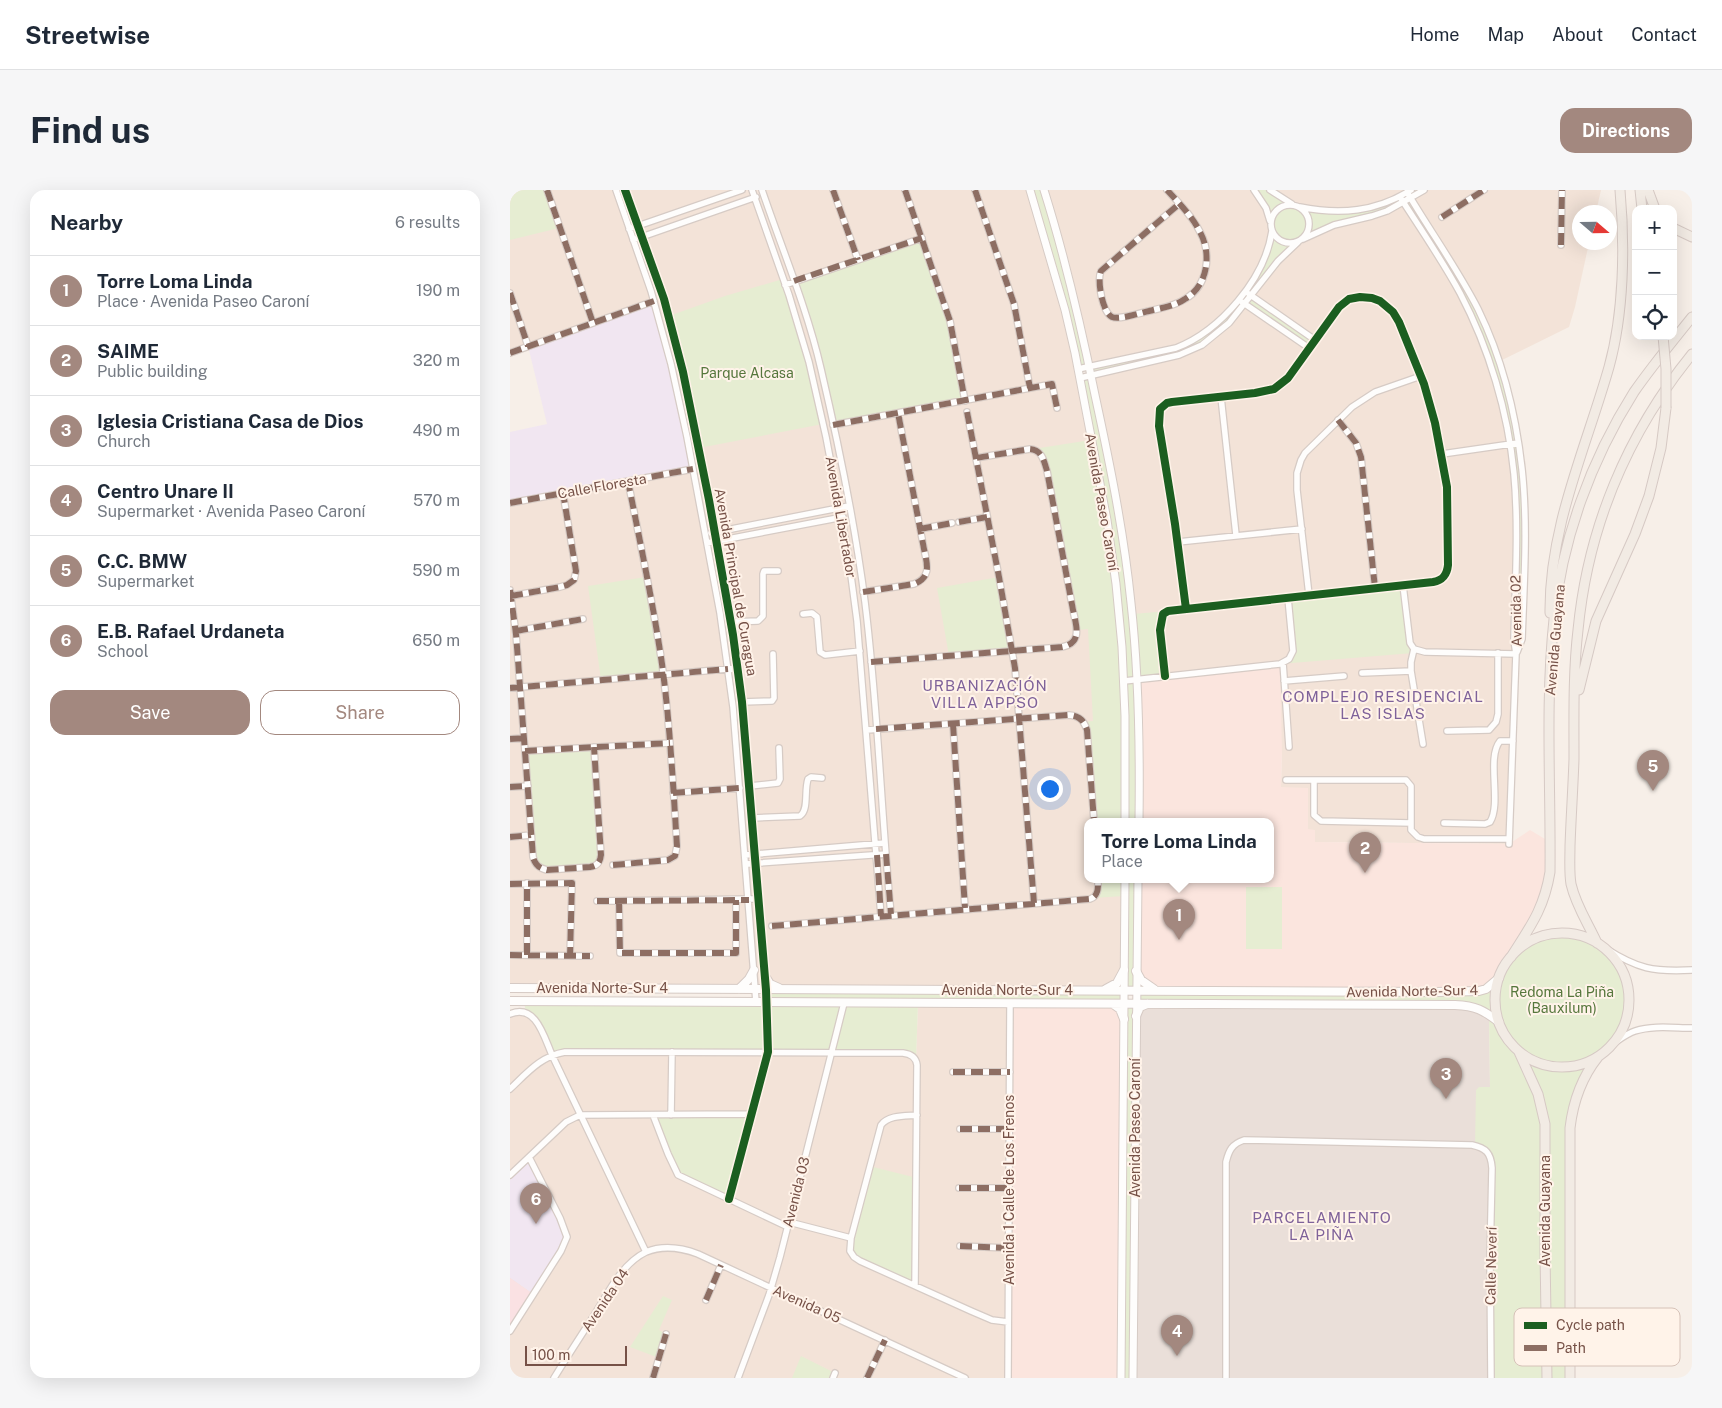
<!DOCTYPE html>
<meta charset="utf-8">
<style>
:root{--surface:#fff;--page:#f6f6f7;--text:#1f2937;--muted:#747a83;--line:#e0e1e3;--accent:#a3887f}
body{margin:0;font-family:"Public Sans",sans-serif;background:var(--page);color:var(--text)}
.controls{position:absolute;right:15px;top:15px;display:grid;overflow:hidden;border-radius:10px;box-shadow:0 5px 20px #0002}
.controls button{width:45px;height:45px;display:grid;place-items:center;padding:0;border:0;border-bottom:1px solid var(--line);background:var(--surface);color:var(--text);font:25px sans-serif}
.compass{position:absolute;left:1062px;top:15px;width:45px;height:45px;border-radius:50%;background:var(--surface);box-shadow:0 5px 20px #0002;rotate:110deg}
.scale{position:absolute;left:15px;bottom:12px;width:102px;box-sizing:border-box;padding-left:5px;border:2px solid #765147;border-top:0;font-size:14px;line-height:18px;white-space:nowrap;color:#765147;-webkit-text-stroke:4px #fff3e9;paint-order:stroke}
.you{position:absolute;left:539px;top:598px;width:18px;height:18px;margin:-12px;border:4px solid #fff;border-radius:50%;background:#1a73e8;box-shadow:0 0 0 8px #1a73e833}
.badge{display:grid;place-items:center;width:32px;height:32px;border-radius:50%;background:var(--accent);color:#fff;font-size:16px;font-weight:700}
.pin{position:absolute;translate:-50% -41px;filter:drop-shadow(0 1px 2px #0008)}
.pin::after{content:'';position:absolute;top:26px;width:18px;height:15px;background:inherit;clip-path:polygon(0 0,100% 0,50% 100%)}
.popup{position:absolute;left:574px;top:628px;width:190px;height:65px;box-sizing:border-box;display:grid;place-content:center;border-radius:10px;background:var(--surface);filter:drop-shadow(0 1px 4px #0005);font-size:16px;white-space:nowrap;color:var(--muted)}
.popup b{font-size:19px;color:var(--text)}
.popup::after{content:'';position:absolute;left:50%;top:100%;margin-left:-10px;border:10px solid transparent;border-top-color:var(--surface)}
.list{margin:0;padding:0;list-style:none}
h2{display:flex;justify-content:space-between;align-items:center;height:65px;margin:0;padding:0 20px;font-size:21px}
h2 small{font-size:16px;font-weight:400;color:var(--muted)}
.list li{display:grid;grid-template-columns:32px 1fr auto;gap:15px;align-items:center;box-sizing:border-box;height:70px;padding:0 20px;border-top:1px solid var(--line)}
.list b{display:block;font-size:19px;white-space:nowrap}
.list p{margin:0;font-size:16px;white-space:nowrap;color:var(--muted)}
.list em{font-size:16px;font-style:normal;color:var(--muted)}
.actions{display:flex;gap:10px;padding:15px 20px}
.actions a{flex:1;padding:11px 0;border:1px solid var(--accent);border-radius:15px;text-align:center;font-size:18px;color:var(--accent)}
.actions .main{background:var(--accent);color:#fff}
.icon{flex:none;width:28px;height:28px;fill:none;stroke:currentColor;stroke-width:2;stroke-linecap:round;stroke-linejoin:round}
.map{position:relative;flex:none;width:1182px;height:1188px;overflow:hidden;border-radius:15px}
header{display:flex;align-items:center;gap:30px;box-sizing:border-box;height:70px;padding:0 25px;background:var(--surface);border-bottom:1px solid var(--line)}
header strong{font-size:24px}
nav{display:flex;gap:28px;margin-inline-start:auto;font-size:18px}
.intro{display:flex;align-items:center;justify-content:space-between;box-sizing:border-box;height:120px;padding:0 30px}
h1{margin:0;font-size:35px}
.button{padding:12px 22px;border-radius:15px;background:var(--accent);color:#fff;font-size:18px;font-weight:700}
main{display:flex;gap:30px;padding:0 30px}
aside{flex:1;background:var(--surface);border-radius:15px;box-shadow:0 5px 20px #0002}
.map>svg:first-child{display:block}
.residential{fill:#f3e3d8}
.commercial{fill:#fbe5de}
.industrial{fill:#eadfd9}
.education{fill:#f1e6f1}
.medical{fill:#fae1e3}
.green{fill:#e6edd2;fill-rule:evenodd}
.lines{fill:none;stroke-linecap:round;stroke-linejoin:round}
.minor-casing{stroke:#d6cbc5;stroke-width:8}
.tertiary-casing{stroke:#d6cbc5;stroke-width:9}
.secondary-casing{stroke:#d6cac4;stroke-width:10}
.primary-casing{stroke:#d6c9c4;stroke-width:11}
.minor{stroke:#fefdfc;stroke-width:5.5}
.tertiary{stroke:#fefdfc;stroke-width:7}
.secondary{stroke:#fefdfc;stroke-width:8}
.primary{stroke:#f2ebe4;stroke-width:9}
.primary-bridge-casing{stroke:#d6c9c4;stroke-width:11;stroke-linecap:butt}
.primary-bridge{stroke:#f2ebe4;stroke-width:9}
.quiet{stroke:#8d6e63;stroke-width:6;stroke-dasharray:12 6;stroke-linecap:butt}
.cycleway-casing{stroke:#fff3e9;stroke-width:11}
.cycleway{stroke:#1b5e20;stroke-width:8}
.labels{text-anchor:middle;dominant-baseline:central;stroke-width:4;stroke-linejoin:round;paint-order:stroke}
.park-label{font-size:14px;fill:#56773c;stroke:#fff3e9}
.street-label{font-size:14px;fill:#765147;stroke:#fff3e9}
.neighbourhood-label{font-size:15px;letter-spacing:1px;fill:#7f629a;stroke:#fff3e9}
.key{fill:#fff3e9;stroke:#d6c2b8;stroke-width:1}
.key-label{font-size:14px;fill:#765147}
</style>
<header>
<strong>Streetwise</strong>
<nav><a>Home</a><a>Map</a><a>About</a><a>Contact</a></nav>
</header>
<div class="intro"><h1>Find us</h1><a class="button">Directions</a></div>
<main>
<aside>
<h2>Nearby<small>6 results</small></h2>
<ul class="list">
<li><span class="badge">1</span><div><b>Torre Loma Linda</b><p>Place · Avenida Paseo Caroní</p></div><em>190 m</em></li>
<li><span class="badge">2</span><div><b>SAIME</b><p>Public building</p></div><em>320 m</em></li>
<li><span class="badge">3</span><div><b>Iglesia Cristiana Casa de Dios</b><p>Church</p></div><em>490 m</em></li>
<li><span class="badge">4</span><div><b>Centro Unare II</b><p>Supermarket · Avenida Paseo Caroní</p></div><em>570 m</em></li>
<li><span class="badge">5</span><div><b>C.C. BMW</b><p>Supermarket</p></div><em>590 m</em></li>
<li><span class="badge">6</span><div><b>E.B. Rafael Urdaneta</b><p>School</p></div><em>650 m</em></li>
</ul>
<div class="actions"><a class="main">Save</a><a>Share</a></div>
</aside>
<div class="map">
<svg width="1182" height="1188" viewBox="0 0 1182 1188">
<rect width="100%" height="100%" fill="#f7efe8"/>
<!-- residential -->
<path class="residential" d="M0,0H520L533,40L576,223L615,631H578V689H615L614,800L0,798V313L149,126L0,163Z
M534,0H1091L1086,22H1070V52L1079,53L1065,117L1059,137L988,172L1002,220L1006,464L999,654L805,652L771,597L772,562L627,489L600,274Z
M408,813H500L498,1188H0V824L393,863L406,870Z"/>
<!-- commercial -->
<path class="commercial" d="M770,474L772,562L771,597L798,598V639L805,640V652L999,654L1020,640L1040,652V682L1027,727L993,779L989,788L976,799L626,800L628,689H760V631H629L627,489Z
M500,813H614L611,1188H498Z"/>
<!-- industrial -->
<path class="industrial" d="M626,813L945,815L979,824L980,897H969L979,964L981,1188H623Z"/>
<!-- education -->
<path class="education" d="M144,111L183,279L0,313V242L37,234L18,156Z
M19,967L57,1047L23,1104L0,1088V985Z"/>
<!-- medical -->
<path class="medical" d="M0,1088L23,1104L0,1141Z"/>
<!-- green -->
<path class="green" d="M0,0H37L49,38L0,50Z
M520,0H534L580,176L666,158L695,143L728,109L735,113L741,105L734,101C747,81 768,48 758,24C755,16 748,8 744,0H760L782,14L789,16L837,22L890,7L893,13L901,0H914L901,8L968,120L997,203L1013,299L1012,449L1006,464V323L1002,267L979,173L952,109L894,13L804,43L788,52L741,105L805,150L799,158L735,114L726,125L680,161L582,186L623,424L658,421L652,428L655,486L628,489L629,631H584L574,532L583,531L578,439L567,440L535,273L523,259L581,250L570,188L581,186L579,177L568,179Z
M412,48L435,117L455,211L323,235L311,178L284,91Z
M273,89L313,234L189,258L159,126L215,106Z
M136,387L153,485L91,490L78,396Z
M489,387L502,462L439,466L427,398Z
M893,395L900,453L915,462L770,474L781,467L778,408Z
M84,557L89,673L37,680L25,673L15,561Z
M588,689H628L626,800L969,801L989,788L1001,767L1013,756L1029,747L1048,743L1067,745L1087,752L1095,758L1107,771L1116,792L1119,809L1118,819L1112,839L1082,882L1061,924L1060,1188H981L979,964L965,956L966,900L969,897H980L979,825L964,817L626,813L623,1188H611L614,813H408L406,871L398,864L42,865L29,836L17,823L13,811L256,812V800H614V706L583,708ZM615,800H626V813H614Z
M736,697H772V759H736Z
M241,924L219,1009L171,987L143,925Z
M359,976L407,988L405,1095L341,1064V1048Z
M153,1106L162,1110L149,1140L156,1144L149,1168L120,1157Z
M291,1166L325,1183L323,1188H282Z"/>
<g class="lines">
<!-- minor casing -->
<g class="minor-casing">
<path id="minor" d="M37,0L83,133
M106,0L141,101L161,174L177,247L210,423L223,517L246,812
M115,0L154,109L173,182L199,310L223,445L232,512L256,800L258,862L219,1009
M242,0L279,105L299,172L316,247L338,363L347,431L371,726
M252,0C272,59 297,118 311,179C329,256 345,334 355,412C368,516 371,621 381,724
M323,0L348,70
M395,0L440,131L455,211
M465,0L504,114L520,198
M657,0C669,13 682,26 690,42C702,64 698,96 675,109C665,116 651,118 639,121C630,123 610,130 602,127C592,122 587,90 591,81L669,14
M744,0L756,18L760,31
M760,0L782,14
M897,2C920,41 947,78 968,119C992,168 1006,225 1012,279C1018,335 1014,393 1012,449L1007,462
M890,7C910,38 932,70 950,103C979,158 998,222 1004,284C1009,338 1005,396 1004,450L1006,464L999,654
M761 34a19 19 0 1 1 38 0a19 19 0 1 1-38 0Z
M790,17C830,25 866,22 901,0
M932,27L974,0
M119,39L232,0
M793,49L824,35L862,26L877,21L914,0
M123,50L246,7
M1051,55L1052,0
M275,95L412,48
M0,103L18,156
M739,104L805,150
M732,112L799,158
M0,163L144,111
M568,179L666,158C710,141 755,89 762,41
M570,188L669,165L692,155L719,133L768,71L788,52
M711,207L726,345
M457,222L489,387L505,478L524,713
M828,230L846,253L851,267L865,398
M323,235L542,194L547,218
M932,264L1008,253
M0,313L183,279
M449,332L477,327
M410,339L442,333
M201,343L339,316
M668,352L792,339
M197,353L333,327
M893,395L900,453L904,459L915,462L1006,464
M0,400L6,444L23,667C25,675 29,678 37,680L80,677C87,676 90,673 91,665L84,557
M353,402L404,394C422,387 417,374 414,359L388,223
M799,405L787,300V283L791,270L795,263L842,217L865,202L911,186
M1,406L50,397L57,395L64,390L66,381L53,303
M293,424L302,423L307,427L310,462L315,465L350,461
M221,432L248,431L253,426V384L254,381H268
M6,441L73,429
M904,459L901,472V481L913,554
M361,472L552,457C573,453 566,435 563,420L537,281C534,271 532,260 520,259L466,268
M773,473L779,557
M852,483L901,481
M655,486L650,440L653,424L658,421L923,392C933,390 937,385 938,375L937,297L925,233L914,194L889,132L883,122L870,111L862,108L850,107L839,109L829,117L778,188L764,199L745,203L662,212L657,213L650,219L649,236L665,334L676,419
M614,491L770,474L779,469L783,461L778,408
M774,491L834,486
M0,498L228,478
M232,512L262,511L264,508L263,464
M443,534L455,718
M357,540L559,525C570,526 574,531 577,540L584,631
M937,541L979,540L986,532L988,524V463
M0,549L14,548
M15,561L160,553
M776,590H896L901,596V640L908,647L914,649H999
M804,590V625L811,631L901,633
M240,596L268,593L270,589L269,558
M0,597L18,596
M163,603L230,598
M242,628L290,626C299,620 294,601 298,589L301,587L312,588
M934,633L975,634L980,632C992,613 976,568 990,551H1003
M0,647L21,645
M235,665L375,653
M236,674L376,664
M103,675L158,670L165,666L167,656C163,595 160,534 152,474C143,413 130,352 118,291
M0,694L62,693L60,766
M87,711L243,709
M109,711L110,763H226V710
M262,736L580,709C589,706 588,697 588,689
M1095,758C1128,779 1143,782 1182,780
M0,765L80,766
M17,765V693
M0,824C26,813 34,847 42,865L136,1062
M1101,855C1109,850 1116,844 1125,841C1143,835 1164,838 1182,838
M443,882H500
M0,899C17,883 31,866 55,862L393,863C401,864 406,867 407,875L405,1095
M143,925L158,964L168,985L278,1037
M161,925L162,862
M407,925C395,926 378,925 371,935L341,1048L340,1061L344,1067L350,1071L461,1121L482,1130L498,1132
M450,939H499
M0,985L56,932L70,925L241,924
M449,998H499
M279,1032L341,1048
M450,1056L498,1058
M196,1110L211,1075
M0,1141L51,1061L57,1047L50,1028L19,967
M44,1188C57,1167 70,1147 83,1127C97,1105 111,1074 136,1062C153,1055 172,1058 188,1064L455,1188
M143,1188L156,1144
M228,1188L259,1105L270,1067L334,813
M323,1188L325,1183
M357,1188L375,1150
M498,1188L500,813
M716,1188V972C719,960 722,954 734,950L962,955C976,958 981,963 982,978L980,1070L981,1188"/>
</g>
<!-- tertiary casing -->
<g class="tertiary-casing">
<path id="tertiary" d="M520,0L555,120L565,163L597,330L606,394L612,457L615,526V631
M534,0C555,67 571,136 585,205C600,274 614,343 621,413C629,485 630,558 629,631
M611,1188L615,689
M623,1188L628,689"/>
</g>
<!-- secondary casing -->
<g class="secondary-casing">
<path id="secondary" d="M626,781L631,790L644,799
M255,786L260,794L269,798
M0,798L926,802L969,801L976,799L989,788
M229,799L239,789L244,780
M596,799L607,793L614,780
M0,811L945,815C966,816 973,820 989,832
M603,814L610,819L614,829
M626,826L630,817L637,814"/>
</g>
<!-- primary casing -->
<g class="primary-casing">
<path id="primary" d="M1130,0L1132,19
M1138,0L1145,19
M1163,38L1182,47
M1040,423C1039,337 1076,258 1099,177C1114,123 1115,56 1110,0
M1069,500L1086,431L1125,344L1139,306L1151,258L1156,218
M985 810a67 67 0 1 1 134 0a67 67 0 1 1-134 0Z
M1087,753C1078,733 1066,716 1061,694C1059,682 1060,669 1060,656C1061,627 1063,598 1064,569C1064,526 1063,483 1068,440C1078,338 1117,244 1182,164
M1001,767C1020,737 1034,719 1040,682C1041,598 1035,513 1044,429C1052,349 1081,270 1124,202C1142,176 1162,152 1182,127
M1009,862L1028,904L1035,934V1063L1037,1188
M1060,1188V938C1063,913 1072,887 1088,867"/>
</g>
<!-- minor -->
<use href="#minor" class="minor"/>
<!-- tertiary -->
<use href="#tertiary" class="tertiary"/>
<!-- secondary -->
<use href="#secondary" class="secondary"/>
<!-- primary -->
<use href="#primary" class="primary"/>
<!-- primary-bridge casing -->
<g class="primary-bridge-casing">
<path id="primary-bridge" d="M1153,146L1156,179V218"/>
</g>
<!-- primary-bridge -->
<use href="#primary-bridge" class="primary-bridge"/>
<!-- quiet -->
<path class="quiet" d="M37,0L83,133
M323,0L348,70
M395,0L440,131L455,211
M465,0L504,114L520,198
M657,0C669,13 682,26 690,42C702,64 698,96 675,109C665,116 651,118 639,121C630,123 610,130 602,127C592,122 587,90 591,81L669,14
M932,27L974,0
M1051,55L1052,0
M284,91L412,48
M0,103L18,156
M0,163L144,111
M457,222L489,387L505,478L524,713
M828,230L846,253L851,267L865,398
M323,235L542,194L547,218
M0,313L183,279
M449,332L477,327
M410,339L442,333
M0,400L6,444L23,667C25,675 29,678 37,680L80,677C87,676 90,673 91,665L84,557
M353,402L404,394C422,387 417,374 414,359L388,223
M1,406L50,397L57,395L64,390L66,381L53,303
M6,441L73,429
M361,472L552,457C573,453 566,435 563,420L537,281C534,271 532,260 520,259L466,268
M0,498L218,479
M443,534L455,718
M366,539L559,525C570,526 574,531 577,540L584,631
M0,549L14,548
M15,561L160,553
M0,597L18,596
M163,603L230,598
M0,647L21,645
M376,664L381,724
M367,665L371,726
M103,675L158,670L165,666L167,656C163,595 160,534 152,474C143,413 130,352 118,291
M0,694L62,693L60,766
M87,711L239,710
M109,711L110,763H226V710
M262,736L580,709C589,706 588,697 588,689
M0,765L80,766
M17,765V693
M443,882H500
M450,939H499
M449,998H499
M450,1056L498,1058
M196,1110L211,1075
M143,1188L156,1144
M357,1188L375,1150"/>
<!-- cycleway casing -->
<g class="cycleway-casing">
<path id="cycleway" d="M115,0L154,109L173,182L199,310L223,445L232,512L256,800L258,862L219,1009
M655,486L650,440L653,424L658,421L923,392C933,390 937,385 938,375L937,297L925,233L914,194L889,132L883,122L870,111L862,108L850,107L839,109L829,117L778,188L764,199L745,203L662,212L657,213L650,219L649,236L665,334L676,419"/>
</g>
<!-- cycleway -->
<use href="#cycleway" class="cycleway"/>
</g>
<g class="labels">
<!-- park labels -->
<g class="park-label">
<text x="237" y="183">Parque Alcasa</text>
<text x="1052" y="802">Redoma La Piña<tspan x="1052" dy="16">(Bauxilum)</tspan></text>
</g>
<!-- street labels -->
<g class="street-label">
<text transform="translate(92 296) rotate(-10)">Calle Floresta</text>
<text transform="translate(592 312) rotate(80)">Avenida Paseo Caroní</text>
<text transform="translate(331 327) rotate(80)">Avenida Libertador</text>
<text transform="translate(226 392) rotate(80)">Avenida Principal de Curagua</text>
<text transform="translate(1006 421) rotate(-91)">Avenida 02</text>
<text transform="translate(1045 450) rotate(-85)">Avenida Guayana</text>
<text x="92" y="798">Avenida Norte-Sur 4</text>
<text x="497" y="800">Avenida Norte-Sur 4</text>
<text transform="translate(902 801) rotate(-1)">Avenida Norte-Sur 4</text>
<text transform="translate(625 938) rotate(-90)">Avenida Paseo Caroní</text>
<text transform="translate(499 1000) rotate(-90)">Avenida 1 Calle de Los Frenos</text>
<text transform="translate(286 1002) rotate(-76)">Avenida 03</text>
<text transform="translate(1035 1021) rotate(-90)">Avenida Guayana</text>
<text transform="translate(981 1076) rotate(-89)">Calle Neverí</text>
<text transform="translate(95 1110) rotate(-56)">Avenida 04</text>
<text transform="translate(297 1114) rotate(24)">Avenida 05</text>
</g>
<!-- neighbourhood labels -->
<g class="neighbourhood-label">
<text x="475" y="495">URBANIZACIÓN<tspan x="475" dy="17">VILLA APPSO</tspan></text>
<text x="873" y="506">COMPLEJO RESIDENCIAL<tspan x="873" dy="17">LAS ISLAS</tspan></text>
<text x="812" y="1027">PARCELAMIENTO<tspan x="812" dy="17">LA PIÑA</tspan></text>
</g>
</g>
<!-- legend -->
<rect x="1004" y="1118" width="166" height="58" rx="8" class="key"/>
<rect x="1014" y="1132" width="23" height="7" fill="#1b5e20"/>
<rect x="1014" y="1155" width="23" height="6" fill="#8d6e63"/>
<g class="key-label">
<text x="1046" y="1140">Cycle path</text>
<text x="1046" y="1163">Path</text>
</g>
</svg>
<div class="controls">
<button>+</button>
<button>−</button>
<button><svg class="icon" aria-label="locate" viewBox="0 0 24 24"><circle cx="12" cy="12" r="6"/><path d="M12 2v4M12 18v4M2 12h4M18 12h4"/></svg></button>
</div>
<svg class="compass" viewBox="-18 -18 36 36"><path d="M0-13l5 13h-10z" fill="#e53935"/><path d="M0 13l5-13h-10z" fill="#747a83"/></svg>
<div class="scale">100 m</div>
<div class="you"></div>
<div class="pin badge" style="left:669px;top:750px">1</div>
<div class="popup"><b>Torre Loma Linda</b>Place</div>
<div class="pin badge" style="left:855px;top:683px">2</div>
<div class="pin badge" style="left:936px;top:909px">3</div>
<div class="pin badge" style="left:667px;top:1166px">4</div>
<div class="pin badge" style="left:1143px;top:601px">5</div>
<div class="pin badge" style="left:26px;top:1034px">6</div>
</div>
</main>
